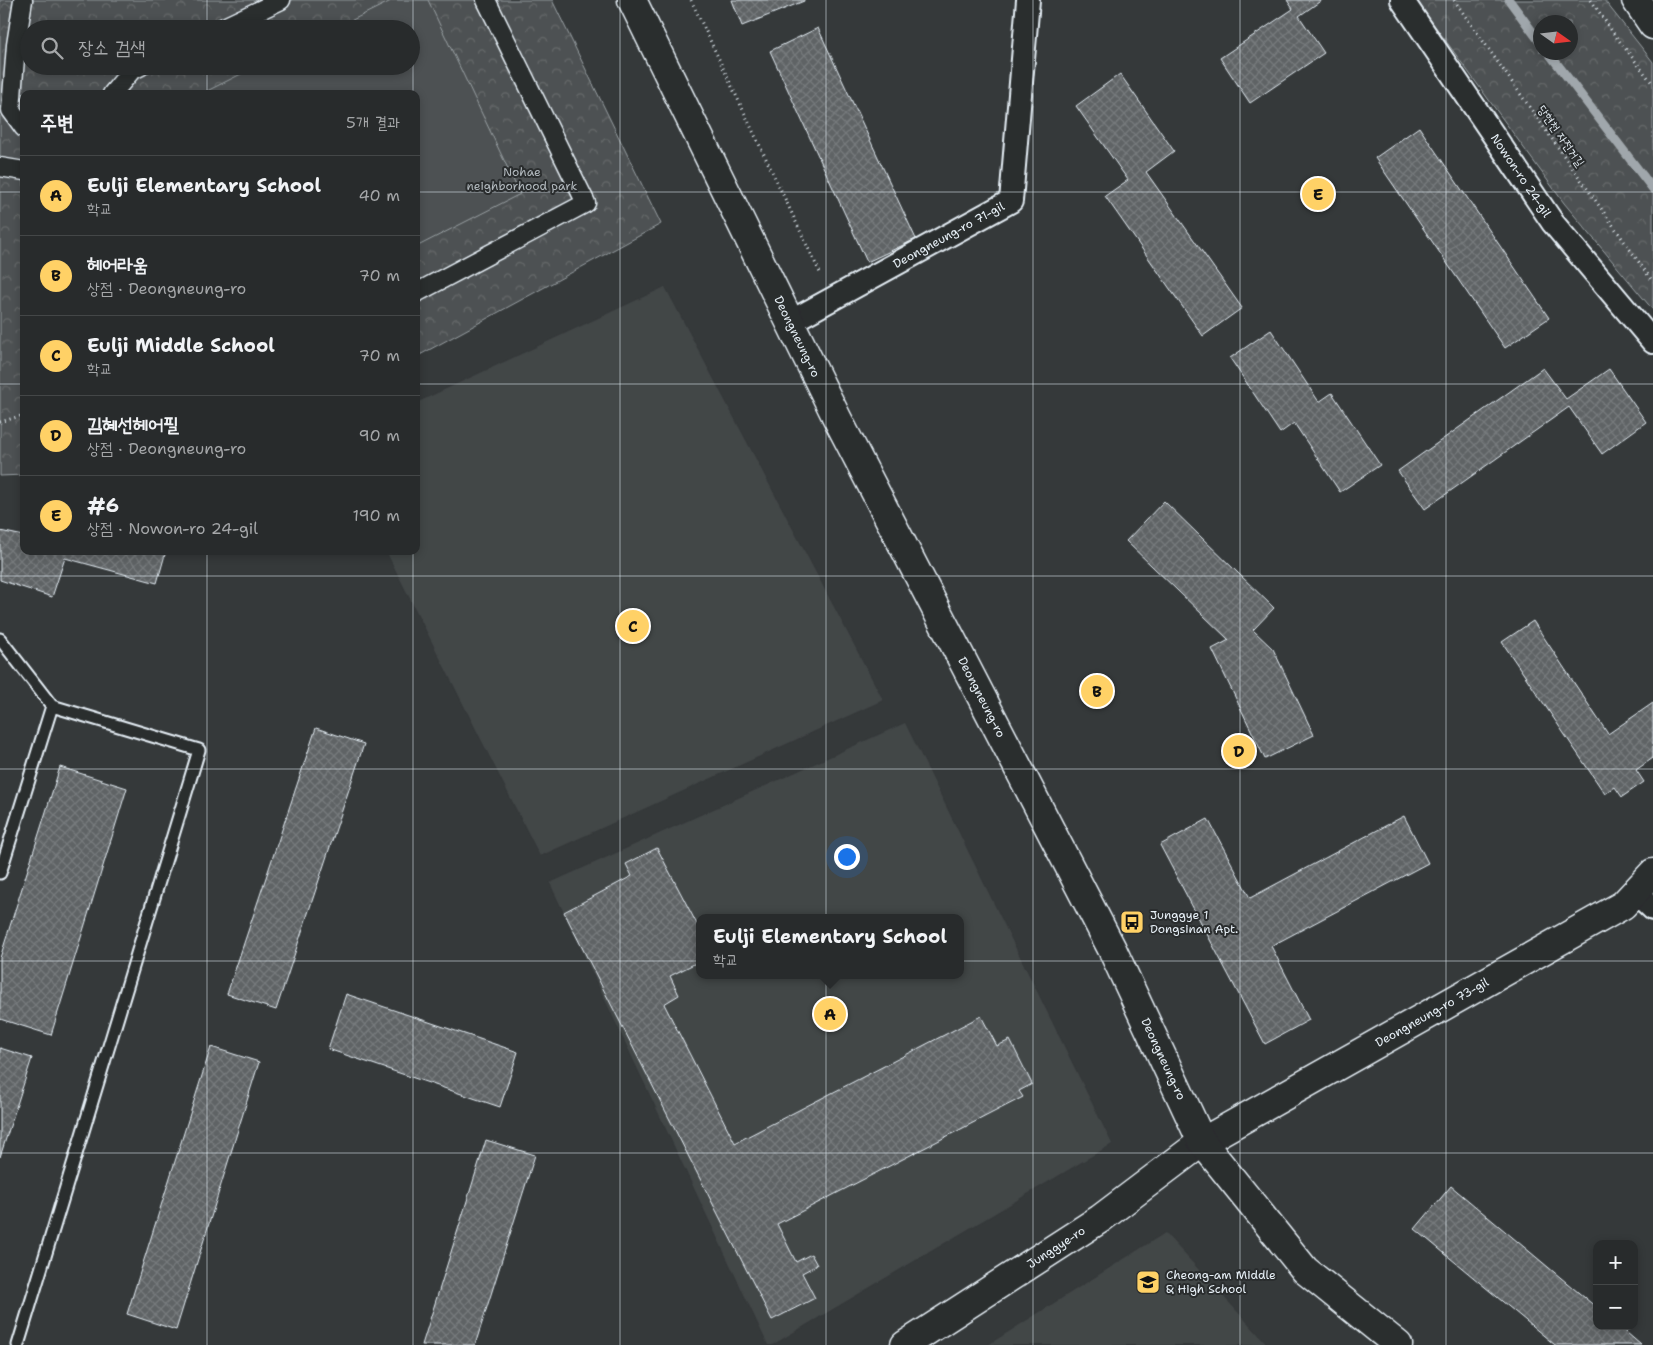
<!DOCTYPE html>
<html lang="ko">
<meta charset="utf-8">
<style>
:root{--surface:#282b2c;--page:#343738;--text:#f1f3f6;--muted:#a5a7a9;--line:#444748;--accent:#ffd166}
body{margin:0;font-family:"Shantell Sans","Poor Story",sans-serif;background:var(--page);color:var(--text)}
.controls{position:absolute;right:15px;bottom:15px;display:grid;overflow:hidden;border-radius:10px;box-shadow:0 2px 8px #0003}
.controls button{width:45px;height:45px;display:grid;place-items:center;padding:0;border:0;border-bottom:1px solid var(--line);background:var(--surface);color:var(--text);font:25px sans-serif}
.compass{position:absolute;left:1533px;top:15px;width:45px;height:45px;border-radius:50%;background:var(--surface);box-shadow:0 2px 8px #0003;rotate:104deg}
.you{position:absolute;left:846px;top:856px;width:18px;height:18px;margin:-12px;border:4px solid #fff;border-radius:50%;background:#1a73e8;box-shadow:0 0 0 8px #1a73e833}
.badge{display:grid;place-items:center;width:32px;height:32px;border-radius:50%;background:var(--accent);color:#111;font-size:16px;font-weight:700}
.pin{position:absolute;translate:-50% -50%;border:2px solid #fff;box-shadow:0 1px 5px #0006}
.popup{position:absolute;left:696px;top:914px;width:268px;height:65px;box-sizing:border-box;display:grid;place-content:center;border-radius:10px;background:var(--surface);filter:drop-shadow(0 1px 4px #0005);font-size:16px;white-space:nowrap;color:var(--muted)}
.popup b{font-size:19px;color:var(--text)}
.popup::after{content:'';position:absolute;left:50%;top:100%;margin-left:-10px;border:10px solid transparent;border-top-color:var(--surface)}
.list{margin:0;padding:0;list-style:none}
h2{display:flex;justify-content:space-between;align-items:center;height:65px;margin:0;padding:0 20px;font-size:21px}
h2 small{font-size:16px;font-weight:400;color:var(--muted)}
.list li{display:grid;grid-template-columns:32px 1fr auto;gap:15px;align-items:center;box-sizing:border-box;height:80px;padding:0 20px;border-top:1px solid var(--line)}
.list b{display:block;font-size:19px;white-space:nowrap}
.list p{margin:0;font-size:16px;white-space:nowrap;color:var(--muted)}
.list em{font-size:16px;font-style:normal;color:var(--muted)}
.icon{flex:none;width:28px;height:28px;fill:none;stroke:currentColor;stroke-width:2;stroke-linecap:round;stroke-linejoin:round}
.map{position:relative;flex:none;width:1653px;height:1345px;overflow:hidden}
.search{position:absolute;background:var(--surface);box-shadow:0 2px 8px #0003;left:20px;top:20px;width:400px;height:55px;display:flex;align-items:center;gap:12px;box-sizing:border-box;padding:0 18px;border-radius:28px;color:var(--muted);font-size:19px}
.panel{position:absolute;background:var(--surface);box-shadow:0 2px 8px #0003;left:20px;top:90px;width:400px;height:465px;border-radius:10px}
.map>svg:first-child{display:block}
.built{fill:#424647;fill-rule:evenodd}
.park{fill:url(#park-crowns);stroke:#9aa1a5;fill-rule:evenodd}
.pitch{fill:#4d5152;stroke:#9aa1a5}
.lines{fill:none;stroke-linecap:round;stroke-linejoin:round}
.stream{stroke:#a0a7ac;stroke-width:9}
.building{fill:url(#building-cross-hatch);stroke:#e8f1f8}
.service-casing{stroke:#e8f1f8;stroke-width:15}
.pedestrian-casing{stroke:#e8f1f8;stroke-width:21}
.minor-casing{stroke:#e8f1f8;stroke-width:26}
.tertiary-casing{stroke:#e8f1f8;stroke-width:31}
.secondary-casing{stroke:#e8f1f8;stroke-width:31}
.path{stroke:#e8f1f8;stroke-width:3;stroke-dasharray:1 4;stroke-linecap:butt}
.service{stroke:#2a2d2e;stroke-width:11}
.pedestrian{stroke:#2a2d2e;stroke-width:18}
.minor{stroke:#2a2d2e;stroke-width:22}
.tertiary{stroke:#2a2d2e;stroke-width:28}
.secondary{stroke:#2a2d2e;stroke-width:28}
.grid{fill:none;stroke:#e8f1f8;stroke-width:1;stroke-opacity:0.55}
.labels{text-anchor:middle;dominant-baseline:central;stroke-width:4;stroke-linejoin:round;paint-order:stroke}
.street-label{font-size:12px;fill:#e8f1f8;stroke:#2a2d2e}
.park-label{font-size:12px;fill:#b2b9be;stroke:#2a2d2e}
.poi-label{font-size:12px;fill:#e8f1f8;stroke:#2a2d2e;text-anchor:start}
</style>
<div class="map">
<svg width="1653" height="1345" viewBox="0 0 1653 1345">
<defs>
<pattern id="park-crowns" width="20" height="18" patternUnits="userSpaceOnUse" patternTransform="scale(1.25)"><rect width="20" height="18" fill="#4d5152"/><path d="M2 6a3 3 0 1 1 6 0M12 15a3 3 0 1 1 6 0" fill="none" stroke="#676a6c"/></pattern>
<pattern id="building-cross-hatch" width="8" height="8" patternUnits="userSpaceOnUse" patternTransform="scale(1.25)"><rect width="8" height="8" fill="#5f6365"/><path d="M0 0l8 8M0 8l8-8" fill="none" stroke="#767a7c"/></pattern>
</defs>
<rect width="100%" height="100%" fill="#35393a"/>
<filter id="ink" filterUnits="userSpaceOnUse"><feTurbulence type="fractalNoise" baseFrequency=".02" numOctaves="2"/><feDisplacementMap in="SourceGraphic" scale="10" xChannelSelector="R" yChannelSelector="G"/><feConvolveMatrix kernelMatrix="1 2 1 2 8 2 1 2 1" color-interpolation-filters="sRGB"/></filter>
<g filter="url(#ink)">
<!-- built -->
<path class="built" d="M665,287L883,700L540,856L386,551H416V403Z
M905,723L1112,1144L772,1345H768L550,883ZM700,918H960V975H700Z
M1165,1233L1268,1345H988Z"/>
<!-- park -->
<path class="park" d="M0,0H552L661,224L416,357V94H24V475L0,476ZM29,29H411V66H29Z
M1416,0H1604L1653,62V310L1564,203ZM1540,22H1570V52H1540Z"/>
<!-- pitch -->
<path class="pitch" d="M393,0H428L520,194L416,247V94H201L257,66H411V29H334Z"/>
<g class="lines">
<!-- stream -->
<path class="stream" d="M1509,0L1540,42
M1548,52L1653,189"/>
</g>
<!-- building -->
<path class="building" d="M732,0H804V1L742,26Z
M1287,0H1322L1299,16L1324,53L1250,103L1220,58L1293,9Z
M818,28L916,239L867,262L770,51Z
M1120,74L1174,151L1146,172L1242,308L1203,336L1105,196L1128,180L1076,106Z
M1419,127L1549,318L1505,348L1375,158Z
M1271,330L1319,402L1332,393L1380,465L1340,492L1294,423L1280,433L1230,358Z
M1543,368L1566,399L1609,369L1646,422L1602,454L1569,407L1425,509L1398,471Z
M1164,501L1274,608L1253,630L1273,649L1314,735L1265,759L1212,649L1229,640L1126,541Z
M0,531L24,536V551H166L157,583L65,558L52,597L0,580Z
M1533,621L1608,734L1653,703V758L1636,770L1644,782L1622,797L1615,787L1605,794L1502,642Z
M316,728L364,744L276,1010L227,994Z
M60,767L127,788L51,1035L0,1019V958Z
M1404,816L1428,863L1271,946L1309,1020L1265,1044L1160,845L1208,819L1250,898Z
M657,848L700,930V961L670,976L679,995L664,1004L735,1143L981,1016L997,1046L1010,1040L1032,1084L1019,1091L1023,1097L777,1224L796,1262L811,1254L817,1265L802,1273L815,1298L772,1320L564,912L632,876L626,864Z
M346,994L518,1052L500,1107L328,1049Z
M211,1047L259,1062L176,1330L127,1314Z
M0,1048L32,1058L0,1157Z
M486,1140L535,1155L475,1345H422Z
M1451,1186L1597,1308V1326H1619L1641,1345H1555L1415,1229Z"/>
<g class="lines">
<!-- service casing -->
<g class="service-casing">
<path id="service" d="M0,639L52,706
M0,873L52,706L199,750L18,1345"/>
</g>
<!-- pedestrian casing -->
<g class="pedestrian-casing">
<path id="pedestrian" d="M23,0L16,45L11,110L24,128
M220,29L281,0
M112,94L131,71L141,66
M0,167L24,171
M416,293L586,203L486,0"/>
</g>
<!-- minor casing -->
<g class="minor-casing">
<g id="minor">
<path id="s1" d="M1402,0L1553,223L1653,342"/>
<path id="s2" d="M790,322L1011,201L1028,0"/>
<path d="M1635,892L1653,909"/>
</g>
</g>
<!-- tertiary casing -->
<g class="tertiary-casing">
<g id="tertiary">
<path id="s3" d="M905,1345L1100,1219L1202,1142L1623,905L1653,873"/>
</g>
</g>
<!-- secondary casing -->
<g class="secondary-casing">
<g id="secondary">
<path id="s4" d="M632,0L837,418L1112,949L1202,1142L1305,1270L1398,1345"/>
<path d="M1636,0L1653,25"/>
</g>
</g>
<!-- path -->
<path class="path" d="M691,0L821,275
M1454,0L1653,282
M1591,0L1614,34L1653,84
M0,422L24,415"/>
<!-- service -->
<use href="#service" class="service"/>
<!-- pedestrian -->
<use href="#pedestrian" class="pedestrian"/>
<!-- minor -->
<use href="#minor" class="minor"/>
<!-- tertiary -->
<use href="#tertiary" class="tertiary"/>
<!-- secondary -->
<use href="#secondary" class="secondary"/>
</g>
</g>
<!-- grid -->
<path class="grid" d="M207,0V29M413,0V94M620,0V1345M826,0V1345M1033,0V1345M1240,0V1345M1446,0V1345M207,66V94M0,192H24M416,192H1653M0,384H24M416,384H1653M207,551V1345M413,551V1345M0,576H1653M0,769H1653M0,961H1653M0,1153H1653"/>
<!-- icons -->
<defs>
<g id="bus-square" transform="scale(1.25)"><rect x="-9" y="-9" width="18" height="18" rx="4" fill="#ffd166" stroke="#2a2d2e"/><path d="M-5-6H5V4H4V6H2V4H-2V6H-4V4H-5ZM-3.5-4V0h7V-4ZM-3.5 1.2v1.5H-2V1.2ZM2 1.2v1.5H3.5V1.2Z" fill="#111"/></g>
<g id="school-square" transform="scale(1.25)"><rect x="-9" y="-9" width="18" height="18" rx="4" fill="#ffd166" stroke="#2a2d2e"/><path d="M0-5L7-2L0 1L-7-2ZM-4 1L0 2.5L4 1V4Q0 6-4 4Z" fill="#111"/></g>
</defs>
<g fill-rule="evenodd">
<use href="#bus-square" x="1132" y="922"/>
<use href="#school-square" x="1148" y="1282"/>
</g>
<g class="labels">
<!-- street labels -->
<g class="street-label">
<text transform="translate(1561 136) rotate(55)">당현천 자전거길</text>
<text stroke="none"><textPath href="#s1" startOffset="212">Nowon-ro 24-gil</textPath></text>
<text stroke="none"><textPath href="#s2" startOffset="181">Deongneung-ro 71-gil</textPath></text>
<text stroke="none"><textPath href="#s4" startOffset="375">Deongneung-ro</textPath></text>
<text stroke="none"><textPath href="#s4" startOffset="780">Deongneung-ro</textPath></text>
<text stroke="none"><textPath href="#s3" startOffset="624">Deongneung-ro 73-gil</textPath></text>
<text stroke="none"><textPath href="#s4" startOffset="1185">Deongneung-ro</textPath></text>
<text stroke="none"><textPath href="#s3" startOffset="180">Junggye-ro</textPath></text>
</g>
<!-- park labels -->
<g class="park-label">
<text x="522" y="172">Nohae<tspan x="522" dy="14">neighborhood park</tspan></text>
</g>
<!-- poi labels -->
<g class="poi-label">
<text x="1150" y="915">Junggye 1<tspan x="1150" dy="14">Dongsinan Apt.</tspan></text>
<text x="1166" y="1275">Cheong-am Middle<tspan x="1166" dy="14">&amp; High School</tspan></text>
</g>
</g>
</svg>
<div class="controls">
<button>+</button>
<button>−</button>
</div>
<svg class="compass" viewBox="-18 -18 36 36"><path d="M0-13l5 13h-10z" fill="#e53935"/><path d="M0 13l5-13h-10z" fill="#a5a7a9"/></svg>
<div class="you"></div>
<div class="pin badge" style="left:830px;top:1014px">A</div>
<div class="popup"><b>Eulji Elementary School</b>학교</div>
<div class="pin badge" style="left:1097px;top:691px">B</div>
<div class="pin badge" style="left:633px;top:626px">C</div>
<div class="pin badge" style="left:1239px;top:751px">D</div>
<div class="pin badge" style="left:1318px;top:194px">E</div>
<div class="search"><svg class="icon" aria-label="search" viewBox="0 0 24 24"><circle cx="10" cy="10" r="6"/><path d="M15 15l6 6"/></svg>장소 검색</div>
<section class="panel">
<h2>주변<small>5개 결과</small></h2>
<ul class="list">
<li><span class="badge">A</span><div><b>Eulji Elementary School</b><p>학교</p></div><em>40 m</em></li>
<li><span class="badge">B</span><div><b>헤어라움</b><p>상점 · Deongneung-ro</p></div><em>70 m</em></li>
<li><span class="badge">C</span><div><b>Eulji Middle School</b><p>학교</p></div><em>70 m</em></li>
<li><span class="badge">D</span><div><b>김혜선헤어필</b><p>상점 · Deongneung-ro</p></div><em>90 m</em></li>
<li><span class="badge">E</span><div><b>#6</b><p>상점 · Nowon-ro 24-gil</p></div><em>190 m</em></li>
</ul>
</section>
</div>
